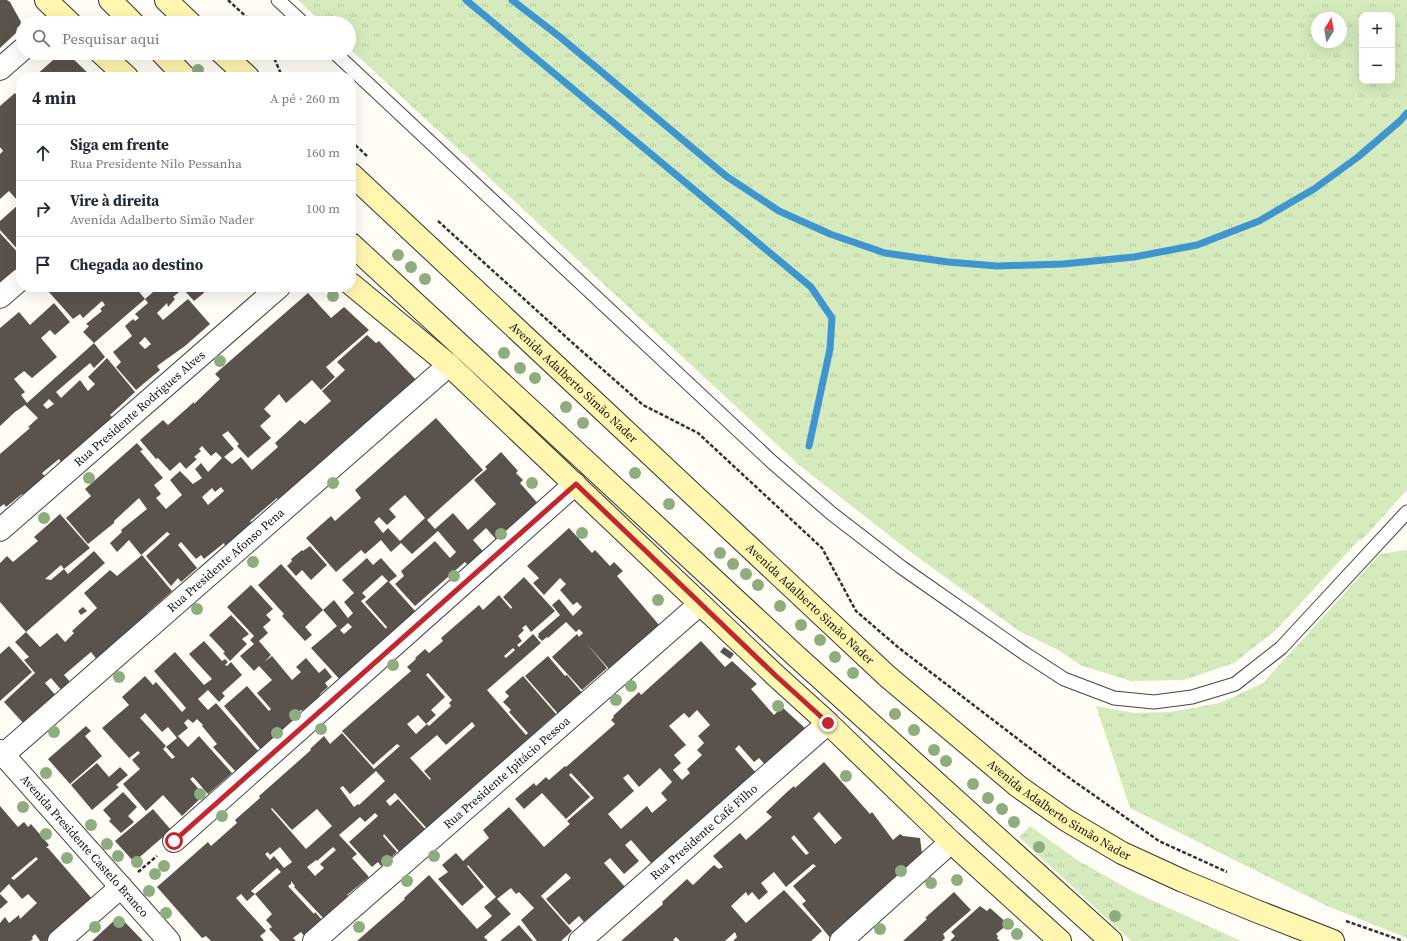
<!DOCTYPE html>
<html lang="pt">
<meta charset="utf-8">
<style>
:root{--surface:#fff;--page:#f6f6f7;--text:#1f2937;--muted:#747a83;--line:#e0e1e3}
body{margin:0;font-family:"Source Serif 4",serif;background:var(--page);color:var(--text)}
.controls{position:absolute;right:12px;top:12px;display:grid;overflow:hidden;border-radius:8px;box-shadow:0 4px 16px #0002}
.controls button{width:36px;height:36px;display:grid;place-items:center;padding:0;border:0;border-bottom:1px solid var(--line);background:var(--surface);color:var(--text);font:20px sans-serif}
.compass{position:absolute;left:1311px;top:12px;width:36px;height:36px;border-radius:50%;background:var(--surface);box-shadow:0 4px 16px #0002;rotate:11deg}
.stop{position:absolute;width:12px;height:12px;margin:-9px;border:3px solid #c4262e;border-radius:50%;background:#fff}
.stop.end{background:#c4262e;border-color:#fff;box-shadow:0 1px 4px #0008}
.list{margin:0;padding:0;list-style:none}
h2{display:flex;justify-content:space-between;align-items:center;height:52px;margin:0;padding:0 16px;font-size:17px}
h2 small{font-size:13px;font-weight:400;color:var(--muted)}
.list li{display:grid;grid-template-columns:26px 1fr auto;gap:12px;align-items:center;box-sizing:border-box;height:56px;padding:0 16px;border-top:1px solid var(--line)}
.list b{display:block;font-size:15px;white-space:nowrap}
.list p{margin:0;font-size:13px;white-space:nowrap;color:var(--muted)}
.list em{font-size:13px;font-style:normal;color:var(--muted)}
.icon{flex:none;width:22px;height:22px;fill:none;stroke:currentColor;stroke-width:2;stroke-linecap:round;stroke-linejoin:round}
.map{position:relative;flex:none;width:1407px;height:941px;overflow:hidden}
.search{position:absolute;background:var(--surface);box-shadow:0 4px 16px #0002;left:16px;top:16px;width:340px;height:44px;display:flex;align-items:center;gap:10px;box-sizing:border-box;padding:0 14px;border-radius:22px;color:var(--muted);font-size:15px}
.panel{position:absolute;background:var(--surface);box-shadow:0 4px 16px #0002;left:16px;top:72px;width:340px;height:220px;border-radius:16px}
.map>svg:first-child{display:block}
.grass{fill:url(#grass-tufts);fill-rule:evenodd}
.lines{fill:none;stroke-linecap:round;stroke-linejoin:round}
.stream{stroke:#3f96cf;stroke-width:7}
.building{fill:#5a524d;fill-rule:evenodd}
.lane-casing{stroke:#444;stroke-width:15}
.street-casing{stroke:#444;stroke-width:24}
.secondary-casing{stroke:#333;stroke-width:24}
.path{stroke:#333;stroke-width:2.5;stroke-dasharray:4 2;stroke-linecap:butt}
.lane{stroke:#fff;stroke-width:13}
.street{stroke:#fff;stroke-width:22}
.secondary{stroke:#fff6b0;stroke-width:22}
.tree{fill:#8dad7f}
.route{stroke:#c4262e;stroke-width:5}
.labels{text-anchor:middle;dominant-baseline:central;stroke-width:4;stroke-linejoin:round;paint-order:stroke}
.street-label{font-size:12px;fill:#111;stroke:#fff}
</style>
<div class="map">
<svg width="1407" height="941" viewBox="0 0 1407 941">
<defs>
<pattern id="grass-tufts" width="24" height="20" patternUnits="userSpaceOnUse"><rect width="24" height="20" fill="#d5ebbd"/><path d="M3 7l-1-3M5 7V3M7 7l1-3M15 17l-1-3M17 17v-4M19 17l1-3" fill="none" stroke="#b6c8a1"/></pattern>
</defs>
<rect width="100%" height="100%" fill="#fffdf5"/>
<!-- grass -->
<path class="grass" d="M298,0H1407V490L1361,541L1360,539L1276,630L1234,663L1184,680L1131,681L1080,665L1060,651L1019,631L908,550L799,465L349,48V23H323ZM1362,15H1392V81H1362ZM1317,18H1341V42H1317Z
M1405,550H1407V938L1327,906L1130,808L1096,706L1134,713L1170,712L1220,703L1263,683L1380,554Z
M1030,826L1077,860L1134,892L1241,941H1131L1019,837Z"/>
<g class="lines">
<!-- stream -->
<path class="stream" d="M466,0L811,287L832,318L830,349L809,446
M512,0L560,37L726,176L779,211L830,234L885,253L948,262L997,266L1063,264L1134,257L1197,245L1259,221L1314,189L1358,157L1400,121L1407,113"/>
</g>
<!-- building -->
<path class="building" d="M0,0H7L10,2L21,22L20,25L17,28L16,33L0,48Z
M61,53H67L90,75L88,77H34Z
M15,93L21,101V198L18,201L9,191L0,199V154L3,151L0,147V106Z
M18,205L21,208V253L0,230V221Z
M0,233L21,256V264L0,283Z
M53,287H135L145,299L159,287H211L194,301L183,289L173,297L175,299L168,307L167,303L157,313L163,320L188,299L210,324L185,346L157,366L160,370L136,390L116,367L121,362L113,352L132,336L125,326L133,319L135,321L139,318L135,314L148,303L145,299L94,343L83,332L89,326L86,324L102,311L100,309L105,305L102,301L83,318L80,314L73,319L48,291ZM145,337L151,344L145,349L139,343Z
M308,293L331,318L344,307L369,330L326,367L335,377L321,390L312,380L286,403L279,394L264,409L271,416L260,426L271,438L248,458L237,446L239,444L228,431L222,435L234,449L224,457L232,464L241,457L252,470L278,447L275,443L300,420L305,424L331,401L322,391L345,370L337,362L367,335L376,343L379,341L418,382L281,502L277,498L250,521L252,523L225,546L224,543L204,559L201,555L196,559L181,542L178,545L197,568L181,582L178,578L171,586L146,556L170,534L167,532L141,555L129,540L117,552L110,543L122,532L121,530L147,509L139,498L114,521V523L88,544L66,518L91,496L85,489L137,443L143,450L140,451L163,478L154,485L161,494L156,498L166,509L182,495L170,480L180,471L193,484L202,478L195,469L201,463L208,472L222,458L216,452L211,456L202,446L199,449L201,451L194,457L197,459L186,469L180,462L170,471L158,458L156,459L140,440L163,420L168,425L194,402V404L220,379L215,374ZM221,487L224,491L208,505L202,497L212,488L215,492Z
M54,303L70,322L55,335L50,330L41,338L57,357L32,378L24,371L14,379L25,392L21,395L27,403L94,343L105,357L94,368L90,363L56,392L61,398L80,380L88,391L95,384L88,377L107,358L135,392L110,415L114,419L62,464L59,459L42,473L46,478L25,496L22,494L6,507L4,504L0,507V454L30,428L28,427L38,418L25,405L15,412L0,426V328L19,312L30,325ZM49,399L54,404L47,409L43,405Z
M436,418L483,470L427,520L435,529L453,513L468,530L496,504L474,480L487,469L485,467L501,452L518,471L516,473L523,480L520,483L541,507L500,544L486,528L473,540L488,557L473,571L465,562L415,606L395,584L404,576L401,571L435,541L450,558L456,552L438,531L412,554L401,543L391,552L381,540L365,554L361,550L336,572L306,538L331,516L335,521L361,498L355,490ZM405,495L425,518L400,541L388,528L383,533L374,522L379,517L387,525L396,517L389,509Z
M60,514L90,548L64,569L68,574L94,551L105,563L26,632L40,647L57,633L65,642L74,633L72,631L97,608L84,593L110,570L117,576L142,555L172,591L147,613L150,617L98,661L91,652L64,675L71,683L63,692L51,678L45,683L57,697L25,725L4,702L35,673L24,660L29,657L15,642L26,632L0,602V563L7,556L13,562L38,541L34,537ZM61,565L64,569L51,580L45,579Z
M569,528L592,553L595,550L610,566L614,562L623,571L617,576L660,626L610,670L586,643L607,668L582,690L552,657L577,634L579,637L583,633L579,629L576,632L566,622L548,638L547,637L542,641L538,637L539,635L538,634L560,615L552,605L559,599L573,616L582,607L577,602L573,605L560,590L566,584L560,578L544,595L533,583L539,578L527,566Z
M310,546L327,565L311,580L302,570L296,576L287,566L292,561L291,559L302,550L303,551Z
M367,558L373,565L381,558L397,576L389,582L416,612L343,683L311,648L337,626L323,610L334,600L348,618L353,613L344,602L354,593L342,580ZM382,575L388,581L365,602L387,627L386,629L361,601L366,597L362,593ZM348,623L352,627L344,634L340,630Z
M281,564L323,610L305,627L312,635L305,641L282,616L284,614L258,585Z
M524,577L555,611L531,632L526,625L522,628L524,630L518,636L522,641L517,645L519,647L533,634L541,643L487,690L526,735L528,733L509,712L511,710L503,702L509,696L505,692L523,676L556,714L541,727L544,730L431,833L395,793L386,801L390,806L398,799L425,829L414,839L418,844L403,856L384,834L383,836L397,852L381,866L378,862L372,867L349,842L378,816L375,813L365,822L360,817L339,835L357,854L352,858L369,877L347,895L350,898L325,920L294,887L295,886L291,881V884L288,886L314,914L315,912L323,921L305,937L301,932L293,938L296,941H280L269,929L272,927L266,920L272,914L255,894L281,872L277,868L251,891L255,894L247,901L241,894L236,898L266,931L260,936L264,941H211L206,936L202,938L157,887L208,842L211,846L237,823L235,820L260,798L259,796L311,750L310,749L324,736L330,744L342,733L374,769L400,746L397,744L373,765L342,731L411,671L407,667L416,659L415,658L425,649L429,653L443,641L441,638L479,605L483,610L499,595L511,609L512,607L503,597ZM513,648L515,650L506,658L504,656ZM428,673L452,700L449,703L451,706L429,726L427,724L416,734L407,724L418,715L426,724L436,715L431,710L445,697L426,675ZM472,722L475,726L424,771L431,779L430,780L410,758L437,735L446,745ZM376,771L385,781L359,805L358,804L354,807L340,788L343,786L350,794ZM272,808L292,830L317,809L332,826L306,849L271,809ZM280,847L292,862L284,868L274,856L270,860L265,854L268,852L270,855ZM333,847L336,850L320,864L324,868L315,876L307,867L316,860L317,861Z
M251,585L273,609L266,615L271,620L263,627L268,633L259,641L271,655L264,662L272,656L292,680L301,672L296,667L306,658L319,673L325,668L332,677L325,683L328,687L320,694L326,701L317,708L312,703L302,711L301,710L296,715L302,722L262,751L224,706L247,686L269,711L271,709L257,693L272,680L259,666L254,671L240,656L254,644L250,640L254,636L227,607Z
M83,607L87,611L81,615L78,611Z
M231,615L249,634L242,639L247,644L230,661L223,653L225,652L209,635Z
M204,641L222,661L225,659L228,662L225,665L227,666L231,662L242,675L222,693L225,696L219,702L208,690L198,699L208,710L216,703L259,752L236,772L213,747L217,744L202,726L203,725L197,719L193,723L188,719L184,723L188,728L178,736L188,747L199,736L232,773L208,794L193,777L190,779L204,795L182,816L163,795L146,811L123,784L140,769L132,760L140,753L138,751L129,758L102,728L129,705L122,697L145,676L153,685L156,682L182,712L186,708L154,671L175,652L204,685L212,679L189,654ZM145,713L162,732L168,727L177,738L166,747L175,757L172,759L163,749L166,746L140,718Z
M701,641L725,667L732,661L757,684L751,689L774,715L782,707L808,731L767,767L759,758L754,762L739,745L735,749L757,774L602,913L599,909L584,922L579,916L569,925L546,899L571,878L566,873L541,896L572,931L561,941H537L521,920L534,908L519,892L516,894L511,888L497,899L511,914L484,937L488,941H357L405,899L404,898L429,875L477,929L492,916L484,907L496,897L468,865L467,866L484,887L462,906L438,879L448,872L442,865L456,853L463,861L489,838L483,830L509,807L544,847L570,824L567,821L594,798L571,773L569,775L590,797L566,819L542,793L524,809L515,799L534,783L536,786L546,777L549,780L565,766L566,767L615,724L611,720L614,717L613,716L639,692L641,695ZM697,710L710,725L698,736L704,743L697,750L702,755L687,769L690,773L682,780L673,770L681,763L674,755L686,745L669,726L684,713L689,718ZM660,768L672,782L661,793L667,800L652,813L647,806L621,829L608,814L634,791L623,778L628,774L639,787ZM631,840L651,863L625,887L604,863L610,858L624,874L639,861L625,845Z
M9,646L32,672L0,701V654Z
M724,647L734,654L730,659L720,652Z
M548,656L565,676L567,675L584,695L560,716L525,676Z
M86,726L91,731L85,736L102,756L70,784L48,759Z
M824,762L870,814L872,812L893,840L900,834L903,836L920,838L923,862L832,940L802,904L806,901L793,886L816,866L813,864L786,887L774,872L761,883L768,892L759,900L752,892L748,896L746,892L731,906L746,923L784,890L822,931L811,941H733L737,937L735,932L725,941H680L676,937L673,940L675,941H621L663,904L662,902L687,879L693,885L714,865L719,869L723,867L713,856L740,833L746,840L772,817L766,812L787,792L794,786L795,788ZM819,812L842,838L835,844L813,818ZM794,835L809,853L806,855L791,838Z
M97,763L109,777L120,767L128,775L116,785L119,787L92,810L71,785Z
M123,792L137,807L128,816L134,822L121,833L109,821L111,819L103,810Z
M0,806L18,827L24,822L28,827L31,824L49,845L46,848H48L93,900L46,941H40L35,934L32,937L33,939L30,941H0V923L5,917L9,923L19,915L20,919L37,903L28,894L22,899L9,884L0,893ZM36,857L38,859L14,880L11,878Z
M153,809L171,830L134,862L115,841Z
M954,892L971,910L943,934L945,938L942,941H903L927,919L925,918Z
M0,894L8,902L0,909Z
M980,906L987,911L990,908L1008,924L996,934L998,936L997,938L1000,941H950L955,936L951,932Z
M119,916L143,941H92Z
M519,925L533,941H500Z"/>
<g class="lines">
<!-- lane casing -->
<g class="lane-casing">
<path id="lane" d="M278,0L303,23
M335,53L772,462L831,513L901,567L1024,653L1064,679L1114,698L1154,702L1192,697L1235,684L1281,648L1407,512"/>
</g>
<!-- street casing -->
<g class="street-casing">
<g id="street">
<path d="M0,69L23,49"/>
<path d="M0,297L21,279"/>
<path id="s1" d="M0,530L279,287"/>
<path id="s2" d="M0,751L169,941"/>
<path id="s3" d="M3,755L449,365"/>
<path d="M174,841L575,484"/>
<path d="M59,941L121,887"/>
<path id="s4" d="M314,941L700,604"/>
<path id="s5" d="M580,941L828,723"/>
<path d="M841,941L951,842"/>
</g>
</g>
<!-- secondary casing -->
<g class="secondary-casing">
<g id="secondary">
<path d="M46,0L70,23"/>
<path d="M110,0L133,23"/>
<path d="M166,0L190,23"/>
<path d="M101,53L127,77"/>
<path d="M162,53L185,77"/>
<path d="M222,53L248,77"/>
<path id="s6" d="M351,174L887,676L1019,787L1066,820L1122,853L1183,881L1256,911L1333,941"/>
<path d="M351,244L796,656L1111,941"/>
<path d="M351,284L449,365L775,675L828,723L951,842L1060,941"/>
</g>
</g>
<!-- path -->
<path class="path" d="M228,0L253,23
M272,53L281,74L283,77
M351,141L367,156
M438,221L576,346L643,405L698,433L822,548L856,611L899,648L1061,772L1159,841L1227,872
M138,872L157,856
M1346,921L1403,941"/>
<!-- lane -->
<use href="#lane" class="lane"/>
<!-- street -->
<use href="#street" class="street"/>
<!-- secondary -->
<use href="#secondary" class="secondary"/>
</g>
<!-- trees -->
<g class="tree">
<circle cx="198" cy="70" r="6"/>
<circle cx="398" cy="255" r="6"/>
<circle cx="411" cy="267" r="6"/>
<circle cx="425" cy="279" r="6"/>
<circle cx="333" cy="296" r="6"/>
<circle cx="504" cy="353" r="6"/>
<circle cx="220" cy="361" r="6"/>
<circle cx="520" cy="368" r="6"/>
<circle cx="535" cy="378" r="6"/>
<circle cx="566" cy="407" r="6"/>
<circle cx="583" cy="423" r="6"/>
<circle cx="635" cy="473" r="6"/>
<circle cx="89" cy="478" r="6"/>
<circle cx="333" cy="483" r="6"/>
<circle cx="532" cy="483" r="6"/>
<circle cx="669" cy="504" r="6"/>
<circle cx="44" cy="518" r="6"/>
<circle cx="582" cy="533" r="6"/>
<circle cx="501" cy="534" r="6"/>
<circle cx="720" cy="553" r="6"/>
<circle cx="253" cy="562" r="6"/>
<circle cx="733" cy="564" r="6"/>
<circle cx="746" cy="574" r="6"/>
<circle cx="454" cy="576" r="6"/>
<circle cx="758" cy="585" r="6"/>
<circle cx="658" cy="600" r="6"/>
<circle cx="780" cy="606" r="6"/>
<circle cx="197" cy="609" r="6"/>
<circle cx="801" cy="625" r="6"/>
<circle cx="820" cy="640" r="6"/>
<circle cx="835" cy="657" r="6"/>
<circle cx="393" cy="665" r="6"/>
<circle cx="853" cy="673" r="6"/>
<circle cx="119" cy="677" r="6"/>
<circle cx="631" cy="686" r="6"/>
<circle cx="616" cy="700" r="6"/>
<circle cx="778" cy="706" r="6"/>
<circle cx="895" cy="714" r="6"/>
<circle cx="295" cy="715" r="6"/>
<circle cx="321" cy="729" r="6"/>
<circle cx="914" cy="730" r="6"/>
<circle cx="54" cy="732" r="6"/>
<circle cx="277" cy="733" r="6"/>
<circle cx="934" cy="750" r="6"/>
<circle cx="946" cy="761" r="6"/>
<circle cx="46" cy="773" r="6"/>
<circle cx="846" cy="776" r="6"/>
<circle cx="973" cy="784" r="6"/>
<circle cx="200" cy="794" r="6"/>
<circle cx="988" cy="798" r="6"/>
<circle cx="23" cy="807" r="6"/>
<circle cx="1002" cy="809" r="6"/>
<circle cx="222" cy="816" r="6"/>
<circle cx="1014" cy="822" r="6"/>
<circle cx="91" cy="825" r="6"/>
<circle cx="46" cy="834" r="6"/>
<circle cx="107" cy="844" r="6"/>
<circle cx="1039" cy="847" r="6"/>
<circle cx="118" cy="856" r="6"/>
<circle cx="434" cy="856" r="6"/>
<circle cx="67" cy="858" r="6"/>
<circle cx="387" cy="861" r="6"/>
<circle cx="137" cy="862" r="6"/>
<circle cx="164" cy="866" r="6"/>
<circle cx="901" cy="871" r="6"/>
<circle cx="155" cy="874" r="6"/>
<circle cx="957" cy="880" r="6"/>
<circle cx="407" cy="881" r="6"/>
<circle cx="931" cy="883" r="6"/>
<circle cx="149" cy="891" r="6"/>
<circle cx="166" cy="913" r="6"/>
<circle cx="1115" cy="916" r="6"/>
<circle cx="119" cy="922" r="6"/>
<circle cx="1008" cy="924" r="6"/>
<circle cx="95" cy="927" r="6"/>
<circle cx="359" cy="927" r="6"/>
<circle cx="880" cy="929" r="6"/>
<circle cx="1017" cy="934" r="6"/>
</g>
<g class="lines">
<!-- route -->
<path class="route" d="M174,841L576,484L775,675L828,723"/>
</g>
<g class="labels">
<!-- street labels -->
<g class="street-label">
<text stroke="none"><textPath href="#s6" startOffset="305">Avenida Adalberto Simão Nader</textPath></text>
<text stroke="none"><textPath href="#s1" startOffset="185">Rua Presidente Rodrigues Alves</textPath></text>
<text stroke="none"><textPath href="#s3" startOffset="296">Rua Presidente Afonso Pena</textPath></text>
<text stroke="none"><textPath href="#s6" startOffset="629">Avenida Adalberto Simão Nader</textPath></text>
<text stroke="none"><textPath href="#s4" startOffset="256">Rua Presidente Ipitácio Pessoa</textPath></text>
<text stroke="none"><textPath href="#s6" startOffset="953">Avenida Adalberto Simão Nader</textPath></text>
<text stroke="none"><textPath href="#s5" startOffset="165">Rua Presidente Café Filho</textPath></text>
<text stroke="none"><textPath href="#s2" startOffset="127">Avenida Presidente Castelo Branco</textPath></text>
</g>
</g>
</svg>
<div class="controls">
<button>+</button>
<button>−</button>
</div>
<svg class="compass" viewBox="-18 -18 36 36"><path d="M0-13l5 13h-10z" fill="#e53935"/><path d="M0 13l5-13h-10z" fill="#747a83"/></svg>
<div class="stop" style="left:174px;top:841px"></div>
<div class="stop end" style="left:828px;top:723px"></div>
<div class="search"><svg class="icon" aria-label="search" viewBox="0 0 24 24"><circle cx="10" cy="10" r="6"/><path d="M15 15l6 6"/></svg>Pesquisar aqui</div>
<section class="panel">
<h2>4 min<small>A pé · 260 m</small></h2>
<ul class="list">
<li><svg class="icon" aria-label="ahead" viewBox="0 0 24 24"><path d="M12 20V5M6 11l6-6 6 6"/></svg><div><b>Siga em frente</b><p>Rua Presidente Nilo Pessanha</p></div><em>160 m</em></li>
<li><svg class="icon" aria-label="right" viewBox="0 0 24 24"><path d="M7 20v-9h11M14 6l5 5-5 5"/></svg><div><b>Vire à direita</b><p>Avenida Adalberto Simão Nader</p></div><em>100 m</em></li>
<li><svg class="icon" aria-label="arrive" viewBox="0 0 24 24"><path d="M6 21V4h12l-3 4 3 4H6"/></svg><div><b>Chegada ao destino</b></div></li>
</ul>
</section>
</div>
